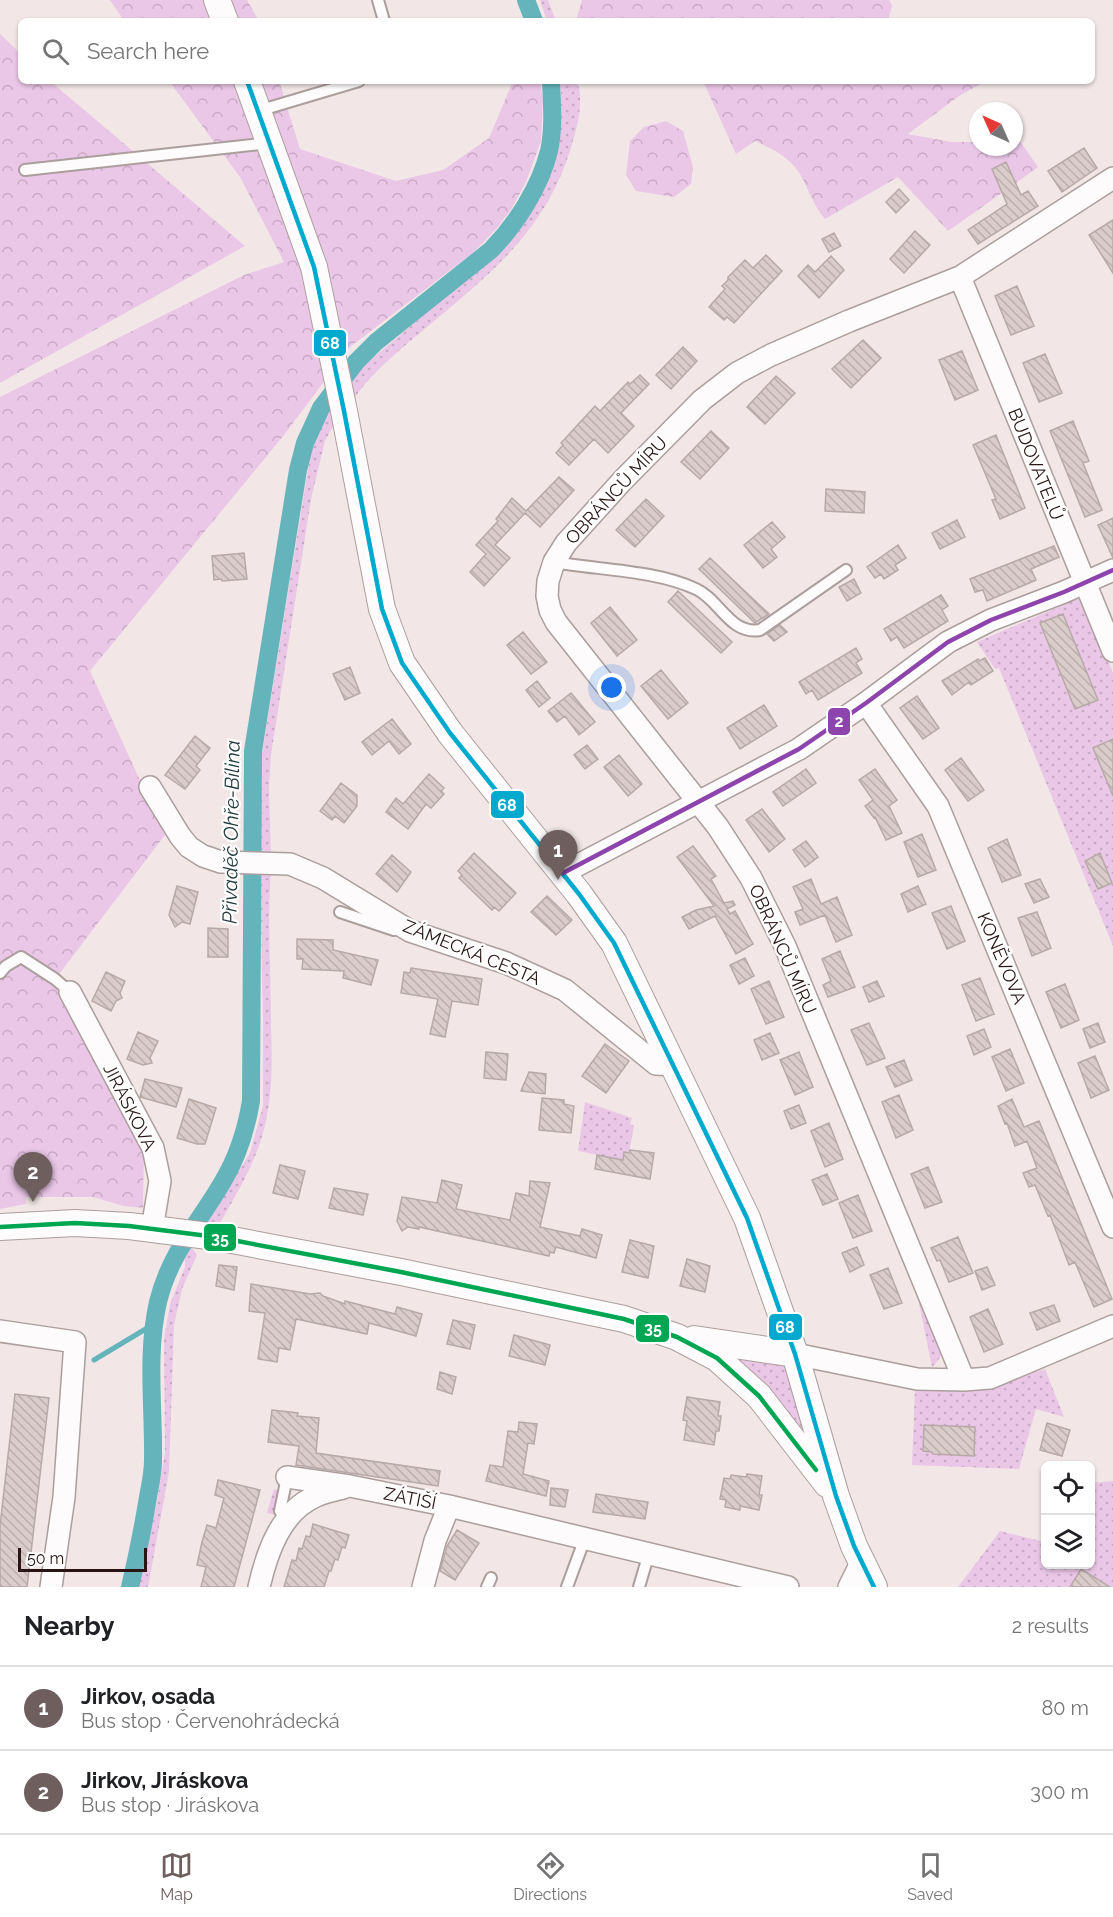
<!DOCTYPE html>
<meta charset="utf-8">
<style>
:root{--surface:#fff;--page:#f6f6f6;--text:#202124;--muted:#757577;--line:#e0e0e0;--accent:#6f5e5e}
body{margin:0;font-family:Raleway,sans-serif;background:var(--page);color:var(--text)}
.controls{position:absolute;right:18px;bottom:18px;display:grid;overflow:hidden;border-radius:9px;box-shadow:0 2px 4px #0004}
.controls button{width:54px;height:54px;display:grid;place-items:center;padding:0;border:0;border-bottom:2px solid var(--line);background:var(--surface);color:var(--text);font:30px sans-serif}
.compass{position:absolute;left:969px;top:102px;width:54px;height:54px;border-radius:50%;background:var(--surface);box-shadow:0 2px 4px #0004;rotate:315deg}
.scale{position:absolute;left:18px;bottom:15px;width:129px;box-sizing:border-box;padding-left:6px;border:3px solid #281514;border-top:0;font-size:16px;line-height:21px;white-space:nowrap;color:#281514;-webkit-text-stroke:4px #fff;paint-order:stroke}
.you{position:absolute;left:612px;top:688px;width:21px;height:21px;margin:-15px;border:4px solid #fff;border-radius:50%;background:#1a73e8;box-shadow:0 0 0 9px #1a73e833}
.badge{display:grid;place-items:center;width:39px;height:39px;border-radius:50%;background:var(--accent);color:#fff;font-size:20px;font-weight:700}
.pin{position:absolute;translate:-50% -50px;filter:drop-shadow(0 2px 3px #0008)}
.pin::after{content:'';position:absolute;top:32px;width:21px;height:18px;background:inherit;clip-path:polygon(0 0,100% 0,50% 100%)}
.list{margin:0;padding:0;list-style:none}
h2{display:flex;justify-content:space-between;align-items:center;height:78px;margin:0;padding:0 24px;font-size:26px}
h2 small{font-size:20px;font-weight:400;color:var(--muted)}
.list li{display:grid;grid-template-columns:39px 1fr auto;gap:18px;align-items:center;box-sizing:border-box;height:84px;padding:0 24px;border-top:2px solid var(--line)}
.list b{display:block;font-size:22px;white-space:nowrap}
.list p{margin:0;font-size:20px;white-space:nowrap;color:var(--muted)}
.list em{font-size:20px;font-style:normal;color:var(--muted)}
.icon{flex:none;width:33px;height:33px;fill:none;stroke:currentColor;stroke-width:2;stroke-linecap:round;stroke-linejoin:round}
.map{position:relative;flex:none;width:1113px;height:1587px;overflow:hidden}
.search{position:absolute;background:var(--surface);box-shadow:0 2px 4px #0004;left:18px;right:18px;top:18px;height:66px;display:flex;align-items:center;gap:15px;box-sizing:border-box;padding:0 21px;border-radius:9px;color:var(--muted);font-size:22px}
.sheet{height:246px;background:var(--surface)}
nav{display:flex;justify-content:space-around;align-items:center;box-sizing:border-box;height:84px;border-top:2px solid var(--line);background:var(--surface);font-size:16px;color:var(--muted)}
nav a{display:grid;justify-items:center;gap:3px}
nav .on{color:var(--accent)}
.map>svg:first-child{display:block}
.grass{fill:url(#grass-dots)}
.forest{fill:url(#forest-crowns)}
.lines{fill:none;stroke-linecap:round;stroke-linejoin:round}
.stream{stroke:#65b4bb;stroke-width:5}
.canal{stroke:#65b4bb;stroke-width:18}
.building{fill:url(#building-back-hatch);stroke:#b7a9a8;stroke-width:1.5}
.service-casing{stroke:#ac9e9d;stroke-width:14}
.minor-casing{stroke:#ac9e9d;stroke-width:24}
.tertiary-casing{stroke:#ac9e9d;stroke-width:28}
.service{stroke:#fdfbfb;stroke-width:10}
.minor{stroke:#fdfbfb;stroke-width:21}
.tertiary{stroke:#fdfbfb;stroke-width:26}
.bus-1-casing{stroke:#fff;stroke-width:9}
.bus-2-casing{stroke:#fff;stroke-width:9}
.bus-3-casing{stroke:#fff;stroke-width:9}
.bus-1{stroke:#00a9ce;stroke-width:4.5}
.bus-2{stroke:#8e44ad;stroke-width:4.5}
.bus-3{stroke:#00a651;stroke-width:4.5}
.labels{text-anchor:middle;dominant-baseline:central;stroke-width:4.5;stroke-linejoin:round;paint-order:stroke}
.street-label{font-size:18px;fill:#281514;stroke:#fff}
.water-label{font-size:20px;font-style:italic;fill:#213a3c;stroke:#fff}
.line-badge{stroke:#fff;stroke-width:2}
.badge-label{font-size:16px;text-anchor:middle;font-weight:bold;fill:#fff}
</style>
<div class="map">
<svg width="1113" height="1587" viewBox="0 0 1113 1587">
<defs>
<pattern id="grass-dots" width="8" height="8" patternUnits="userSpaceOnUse" patternTransform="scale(1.5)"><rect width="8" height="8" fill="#eac7e7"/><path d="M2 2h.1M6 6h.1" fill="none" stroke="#c9aac5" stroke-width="1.8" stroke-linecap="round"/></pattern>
<pattern id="forest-crowns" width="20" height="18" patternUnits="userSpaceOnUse" patternTransform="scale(1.5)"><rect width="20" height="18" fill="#eac7e7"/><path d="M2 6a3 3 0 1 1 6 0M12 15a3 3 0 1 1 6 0" fill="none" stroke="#c9aac5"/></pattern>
<pattern id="building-back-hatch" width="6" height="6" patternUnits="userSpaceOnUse" patternTransform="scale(1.5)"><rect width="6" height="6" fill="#daccca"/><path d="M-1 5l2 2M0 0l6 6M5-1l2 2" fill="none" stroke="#bbaead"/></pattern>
</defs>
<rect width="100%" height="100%" fill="#f2e7e6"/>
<!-- grass -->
<path class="grass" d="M540,0H548L556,21H547Z
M560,81H577C584,101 578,124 572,144C548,228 492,273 427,327C401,349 375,369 355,397L350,377L500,251L526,218L546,184L556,158L561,92Z
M331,406L336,421L325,441L311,499L271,755L269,786L271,856L260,854L262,754L308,469L312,448Z
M1075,596L1082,599L1113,673V946L999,668L995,669L977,642L1061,606Z
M260,870H271C267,921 271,973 271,1025C272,1059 273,1092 265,1125C257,1161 237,1193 219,1225L203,1223L217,1206L250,1153L263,1106V1021Z
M585,1102L632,1118L630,1124L634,1126L629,1153L624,1152L623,1160L578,1151Z
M191,1247L197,1255L182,1289L174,1325L169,1472L148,1587H138L156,1507L165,1452L164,1339L170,1304L185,1267V1255Z
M918,1298L943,1352L938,1361L932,1367Z
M731,1357L784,1360L794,1379L803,1432Z
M1045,1369L1064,1417L1036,1409L1019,1469L912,1465L915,1388L1010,1380Z
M1113,1481V1587H958L1000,1531L1045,1542L1046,1564H1090L1091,1483Z
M274,1489L280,1491L273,1514L267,1513Z"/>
<!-- forest -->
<path class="forest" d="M110,0H247L259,21H124Z
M582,0H889L892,5L888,21H576Z
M0,34L21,54V81H50L245,246L0,383Z
M169,81H279L300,149L396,181L443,170L489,138L513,81H540L543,100L541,141L526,182L512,208L497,228L474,252L350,347L284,435L90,671L165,835L53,982L144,1149L143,1208L124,1206L93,1197H26V1204L0,1209V397L244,275L284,262L240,177Z
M703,81H986L959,96L908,134L951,142H978V147H1014V141H1020L1038,167L1016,183H999L1002,193L948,231L898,177L825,219C813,205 809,190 800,174C791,158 771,148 755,141L736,154Z
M666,121L683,131L693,167L691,184L674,197L636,191L626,175L630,141L644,127Z"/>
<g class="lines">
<!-- stream -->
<path class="stream" d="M94,1360L154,1324"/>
<!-- canal -->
<path class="canal" d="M526,0L534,21
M130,1587C137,1557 143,1528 148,1497C150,1486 153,1473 153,1461C154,1408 146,1355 158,1302C170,1253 198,1224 222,1183C238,1157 246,1131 251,1101L253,751L298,470L305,443L321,408L356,362L376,342L491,250C517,223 540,187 549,151C554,129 552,103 551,81"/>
</g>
<!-- building -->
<path class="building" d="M1084,148L1097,168L1062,192L1048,171Z
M1006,162L1021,195L1028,191L1038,206L978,244L968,230L1007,204L992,169Z
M899,189L909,200L896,213L886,202Z
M1113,220V273L1089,235Z
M915,231L930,245L904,273L890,259Z
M834,233L841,246L829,252L822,239Z
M766,255L782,271L734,323L727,317L724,320L709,307L725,289L722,286L728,280V277L745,260L753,268Z
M831,256L844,270L819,298L798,276L808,265L815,272Z
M1017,286L1034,326L1011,335L995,296Z
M863,340L881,358L851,388L832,369Z
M683,347L697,361L671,389L656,375Z
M962,351L978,390L955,400L939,360Z
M1045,354L1062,393L1039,402L1023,363Z
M640,375L649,384L621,413L634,426L608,453L594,439L569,465L556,453L563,445L561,443L595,406L600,411L628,382L630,384Z
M776,376L795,393L765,424L747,407Z
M1073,421L1089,461L1083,463L1102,510L1085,517L1050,431Z
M711,431L729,448L700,479L681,462Z
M996,435L1025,508L1000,519L992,500L996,499L973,445Z
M559,477L574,490L540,527L525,513L495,545L510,558L484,586L470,572L486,554L476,545L498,521L496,519L512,498L526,511Z
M826,489L865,492L864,513L825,511Z
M646,499L664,516L635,547L616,530Z
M1113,518V558L1098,525Z
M957,520L965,537L940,549L932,533Z
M772,522L785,537L771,549L777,557L763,568L744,545Z
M898,545L906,558L895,565L898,570L884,579L881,574L875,578L867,567Z
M1054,546L1059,557L1031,569L1036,580L987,601L983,590L975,592L970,579Z
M244,553L247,579L222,581L221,579L214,580L212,556Z
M710,558L751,597L769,614L755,623L699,569Z
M854,579L861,593L847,601L839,587Z
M678,591L732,642L721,653L668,602Z
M941,595L948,606L942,610L948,621L904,648L897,637L891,641L884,629Z
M610,607L637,640L617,656L591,623Z
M1063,614L1098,700L1075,709L1040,623Z
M780,625L787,632L774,641L767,634Z
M523,632L547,662L531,674L507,645Z
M856,648L862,659L856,663L862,673L818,700L812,690L806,694L799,682Z
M985,658L993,671L971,685L969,682L952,695L942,681L978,659L979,661Z
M350,667L360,693L345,700L333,674Z
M661,670L688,703L668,719L641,686Z
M537,681L550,698L539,707L526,690Z
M571,693L595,722L579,735L565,716L557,722L548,711Z
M917,696L939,728L923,739L900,708Z
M764,705L777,726L740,749L727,728Z
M392,719L411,744L399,754L389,741L372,755L362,742Z
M195,736L210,748L196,766L200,770L185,789L165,775Z
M1113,739V796L1093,748Z
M587,745L598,759L585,769L574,755Z
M619,755L642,784L628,796L604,767Z
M961,758L984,790L968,801L945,770Z
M806,769L816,783L783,806L773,792Z
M875,769L897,800L889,806L902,833L886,840L875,817L874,818L865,806L873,800L859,780Z
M429,774L444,788L441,791L444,794L431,808L426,804L408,829L386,812L396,798L403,804Z
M341,783L357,795V806L344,823L335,816L332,820L320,811Z
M762,809L785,839L769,852L746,820Z
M922,834L936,870L918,877L904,842Z
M1007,839L1021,875L1002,882L988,848Z
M806,841L818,857L805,867L793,850Z
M693,846L716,876L711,879L724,903L733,901L735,905L727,909L730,914L735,911L753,944L736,954L715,916L689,929L682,917L696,910L714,906L677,857Z
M474,853L516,893L499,911L494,907L492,910L459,878L462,875L458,871Z
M1100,853L1112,883L1098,889L1085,861Z
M392,855L411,872L397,892L376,874Z
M811,879L821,904L837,897L852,935L836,942L825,915L800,925L795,912L803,909L793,887Z
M1040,879L1049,897L1034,903L1025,884Z
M177,886L198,892L190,924L182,922L175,927L169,915Z
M918,886L926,904L908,912L901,894Z
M547,896L572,920L556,935L531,912Z
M951,906L965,941L947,949L932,913Z
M1037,912L1051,948L1032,956L1018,918Z
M208,928L228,929V957H208Z
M297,939L333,940V950L378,960L371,985L343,978L344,971L302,969L303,959H297Z
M840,951L855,987L828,997L823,985L831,981L822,959Z
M745,958L754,976L739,984L730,965Z
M411,968L482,979L478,1005L452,1001L445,1037L430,1034L438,999L401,993L404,972L410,973Z
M106,972L125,981L120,993L122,998L116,1001L111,1011L92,1001Z
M980,978L994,1014L976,1021L962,985Z
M769,981L784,1017L766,1024L751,989Z
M877,981L884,996L869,1002L863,987Z
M1065,984L1079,1020L1061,1028L1046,992Z
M869,1023L885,1058L867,1065L851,1030Z
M1098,1023L1105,1042L1090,1048L1083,1029Z
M984,1029L991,1047L974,1055L967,1036Z
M138,1032L158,1041L150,1058L152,1063L143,1065L127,1059Z
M770,1033L779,1053L762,1060L754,1040Z
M605,1044L629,1061L606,1093L582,1076Z
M1010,1049L1024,1083L1006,1091L992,1057Z
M486,1052L508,1054L506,1080L484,1078Z
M799,1052L813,1087L795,1095L780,1060Z
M1095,1056L1109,1090L1091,1098L1078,1063Z
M904,1060L912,1080L895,1087L886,1067Z
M529,1072L546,1074L545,1094L521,1091Z
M145,1079L182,1088L176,1107L140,1097Z
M899,1095L913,1130L896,1138L882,1102Z
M542,1098L564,1100V1104L574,1106L571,1133L539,1130Z
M189,1099L216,1108L205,1144H197L177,1138Z
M1012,1099L1024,1127L1039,1121L1112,1299L1094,1307L1075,1262L1069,1265L1050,1215L1048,1216L1035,1185L1029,1187L1023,1173L1037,1168L1027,1141L1015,1146L1007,1123L1005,1124L998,1106Z
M799,1105L806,1123L791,1129L784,1111Z
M829,1123L843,1159L825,1167L811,1131Z
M630,1150L654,1153L650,1179L595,1169L597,1155L623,1160L624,1152L629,1153Z
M280,1165L305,1171L298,1199L273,1193Z
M928,1167L942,1202L925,1208L911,1174Z
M827,1174L838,1199L823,1205L812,1180Z
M442,1180L462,1185L456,1209L510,1220L516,1193L529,1196L530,1181L550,1183L540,1227L580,1236L582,1229L602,1235L596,1258L556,1247L554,1253L550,1252L549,1256L419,1227V1229L408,1227L402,1231L397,1221L402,1197L437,1203Z
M334,1188L368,1194L363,1215L329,1208Z
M858,1195L872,1231L853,1238L839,1203Z
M958,1237L973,1273L949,1282L940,1260L937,1261L931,1248Z
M630,1240L654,1246L648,1278L622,1272Z
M857,1247L864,1265L850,1272L842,1253Z
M687,1259L710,1266L705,1292L680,1286Z
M219,1265L237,1267L234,1290L216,1286Z
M987,1267L995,1285L982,1290L975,1271Z
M888,1268L902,1303L884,1309L870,1275Z
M251,1284L310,1294L320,1293L323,1296L345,1304V1301L395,1314L397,1307L422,1314L416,1336L369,1323L367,1334L296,1319L290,1350L279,1348L277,1362L258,1359L265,1313L249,1311Z
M1054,1305L1060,1321L1037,1330L1030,1313Z
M988,1309L1003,1344L984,1352L970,1317Z
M453,1320L475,1325L470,1349L447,1344Z
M514,1335L550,1345L545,1365L509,1356Z
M440,1372L456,1377L452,1394L437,1389Z
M15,1394L49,1398L27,1587H0V1526Z
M687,1397L720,1402L718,1416H721L719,1431H716L714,1445L684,1440L687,1421L683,1420Z
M272,1410L298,1413L297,1416L319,1418L316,1453L440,1471L438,1486L296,1465L299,1446L268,1442Z
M519,1422L537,1424L534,1444L528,1443L523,1474L549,1481L546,1496L486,1481L490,1465L503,1467L508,1431L518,1432Z
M1047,1423L1070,1430L1062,1456L1040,1450Z
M924,1425L975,1427L974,1456L933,1454L932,1452L923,1451Z
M747,1474L762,1476L759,1495H762L759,1510L740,1506V1510L725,1507L726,1500L720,1499L724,1478L730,1479L731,1475L746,1477Z
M218,1480L260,1490L234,1587H201L206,1567L197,1565L202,1542L207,1525L216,1528L224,1498L215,1495Z
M551,1488L568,1490L565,1507L550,1505Z
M596,1494L648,1502L645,1519L593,1512Z
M313,1524L349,1535L345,1548L342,1547L338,1560L335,1559L331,1571H329L324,1587H284L292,1560L296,1561L299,1548L302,1549L306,1536L310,1537Z
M457,1530L479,1543L455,1580L440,1571L447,1546Z
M1081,1569L1110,1587H1070Z"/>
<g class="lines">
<!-- service casing -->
<g class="service-casing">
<path id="service" d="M378,0L384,21
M258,111L359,81
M25,170L269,143
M554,562C599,570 655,570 696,589C720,600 730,635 760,630L846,570
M340,912L394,930
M0,973L6,966L21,957L55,979L70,992
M287,1477L280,1511L288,1519
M487,1587L491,1578
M567,1587L585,1538
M639,1587L649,1553"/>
</g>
<!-- minor casing -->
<g class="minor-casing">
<path id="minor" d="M960,277L1113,651
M866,703L938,806L1113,1227
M150,787L180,836L189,847L203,856L221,862L290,864L323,878L410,931L506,963L565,990L656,1064L673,1065
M563,873L799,749L866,703L948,642L991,620L1064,592L1113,570
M70,992L153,1148L160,1181L152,1229
M0,1331L75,1342L64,1497L51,1587
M795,1354L917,1379L964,1380L990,1378L1113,1326
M964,1380L785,946L751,878L718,827L556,622L550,610L547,596L548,581L554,562L566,543L623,480L702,400L737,373L771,355L849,321L960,277L1113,178
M287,1477L350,1486L449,1506L788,1587
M259,1587C267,1552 281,1511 316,1496C325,1492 335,1490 343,1488
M423,1587L435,1541L449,1506
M849,1587L862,1561"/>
</g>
<!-- tertiary casing -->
<g class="tertiary-casing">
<path id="tertiary" d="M217,0L225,21
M247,81L314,267L344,411L382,609L402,663L450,733L579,894L614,943L747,1218L795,1354L836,1496L854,1546L874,1587
M0,1227L75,1223L129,1226L216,1237L401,1272L624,1319L677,1337L717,1358L759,1396L827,1484
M694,1339L795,1354"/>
</g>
<!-- service -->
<use href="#service" class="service"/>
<!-- minor -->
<use href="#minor" class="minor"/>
<!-- tertiary -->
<use href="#tertiary" class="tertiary"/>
<!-- bus-1 casing -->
<g class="bus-1-casing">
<path id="bus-1" d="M247,81L314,267L344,411L382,609L402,663L450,733L579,894L614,943L747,1218L795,1354L836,1496L854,1546L874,1587"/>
</g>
<!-- bus-2 casing -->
<g class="bus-2-casing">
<path id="bus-2" d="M563,873L799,749L866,703L948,642L991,620L1064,592L1113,570"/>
</g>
<!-- bus-3 casing -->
<g class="bus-3-casing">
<path id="bus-3" d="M0,1227L75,1223L129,1226L216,1237L401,1272L624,1319L677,1337L717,1358L759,1396L816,1470"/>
</g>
<!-- bus-1 -->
<use href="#bus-1" class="bus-1"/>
<!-- bus-2 -->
<use href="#bus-2" class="bus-2"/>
<!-- bus-3 -->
<use href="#bus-3" class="bus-3"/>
</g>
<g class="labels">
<!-- street labels -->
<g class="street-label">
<text transform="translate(1036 464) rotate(68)">BUDOVATELŮ</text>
<text transform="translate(616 490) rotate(-47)">OBRÁNCŮ MÍRU</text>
<text transform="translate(783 949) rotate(66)">OBRÁNCŮ MÍRU</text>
<text transform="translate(472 952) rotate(22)">ZÁMECKÁ CESTA</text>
<text transform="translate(1002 958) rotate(67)">KONĚVOVA</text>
<text transform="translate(130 1107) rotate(63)">JIRÁSKOVA</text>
<text transform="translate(410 1498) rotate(11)">ZÁTIŠÍ</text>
</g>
<!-- water labels -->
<g class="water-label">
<text transform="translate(231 832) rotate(-89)">Přivaděč Ohře-Bílina</text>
</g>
</g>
<g class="line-badge">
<rect x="313" y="329" width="34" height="28" rx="6" fill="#00a9ce"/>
<rect x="827" y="707" width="24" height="29" rx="6" fill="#8e44ad"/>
<rect x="490" y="790" width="35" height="29" rx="6" fill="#00a9ce"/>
<rect x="203" y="1223" width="34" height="29" rx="6" fill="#00a651"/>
<rect x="768" y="1313" width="35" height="28" rx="6" fill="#00a9ce"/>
<rect x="635" y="1314" width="35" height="29" rx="6" fill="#00a651"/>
</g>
<g class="badge-label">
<text x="330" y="349">68</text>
<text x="839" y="727">2</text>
<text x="507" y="811">68</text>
<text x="220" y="1244">35</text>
<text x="785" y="1333">68</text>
<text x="653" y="1334">35</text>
</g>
</svg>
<div class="controls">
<button><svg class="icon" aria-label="locate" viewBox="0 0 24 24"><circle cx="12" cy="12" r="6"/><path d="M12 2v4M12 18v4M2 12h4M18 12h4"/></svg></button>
<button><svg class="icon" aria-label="layers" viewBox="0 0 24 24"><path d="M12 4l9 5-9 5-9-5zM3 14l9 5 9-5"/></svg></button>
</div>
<svg class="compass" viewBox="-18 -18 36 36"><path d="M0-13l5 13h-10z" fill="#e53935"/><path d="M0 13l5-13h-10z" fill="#757577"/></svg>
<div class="scale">50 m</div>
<div class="you"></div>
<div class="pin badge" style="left:558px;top:880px">1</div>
<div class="pin badge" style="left:33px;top:1202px">2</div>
<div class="search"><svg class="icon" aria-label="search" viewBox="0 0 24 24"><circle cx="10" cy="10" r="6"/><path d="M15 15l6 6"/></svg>Search here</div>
</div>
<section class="sheet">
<h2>Nearby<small>2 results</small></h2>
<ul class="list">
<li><span class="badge">1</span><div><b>Jirkov, osada</b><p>Bus stop · Červenohrádecká</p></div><em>80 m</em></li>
<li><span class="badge">2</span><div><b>Jirkov, Jiráskova</b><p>Bus stop · Jiráskova</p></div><em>300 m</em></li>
</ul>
</section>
<nav>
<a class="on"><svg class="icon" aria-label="map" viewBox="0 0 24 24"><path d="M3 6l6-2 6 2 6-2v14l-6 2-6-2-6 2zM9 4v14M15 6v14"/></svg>Map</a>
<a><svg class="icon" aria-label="directions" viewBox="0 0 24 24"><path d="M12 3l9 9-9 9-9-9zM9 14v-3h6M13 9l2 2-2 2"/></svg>Directions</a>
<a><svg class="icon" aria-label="saved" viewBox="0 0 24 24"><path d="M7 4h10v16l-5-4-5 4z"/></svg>Saved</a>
</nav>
